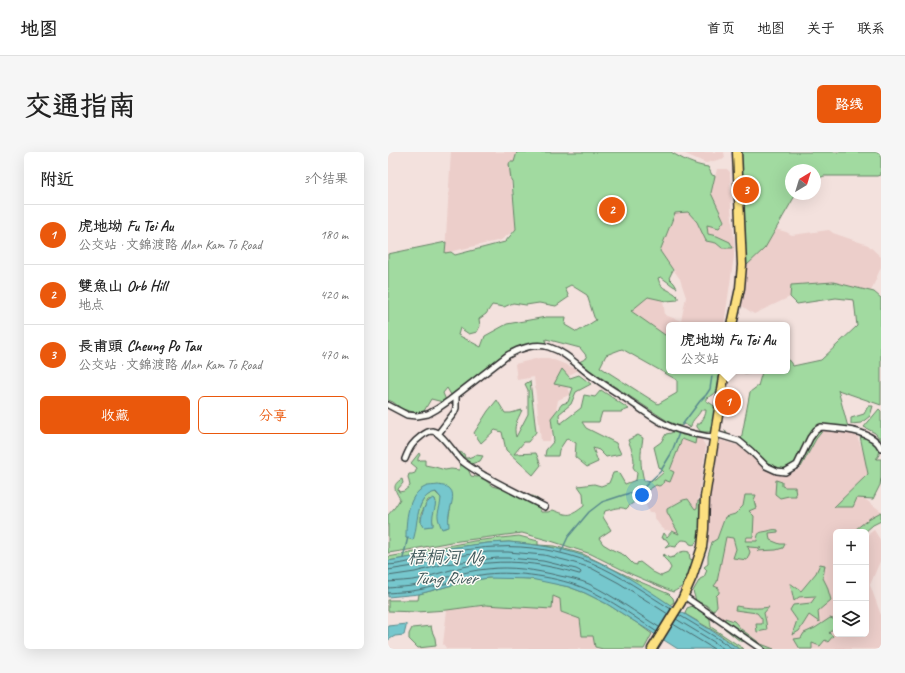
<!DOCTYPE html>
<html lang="zh">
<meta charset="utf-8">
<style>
:root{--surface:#fff;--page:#f6f6f6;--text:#222;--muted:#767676;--line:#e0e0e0;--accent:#ea580c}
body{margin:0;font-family:Caveat,"LXGW WenKai TC",sans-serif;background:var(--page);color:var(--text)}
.controls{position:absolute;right:12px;bottom:12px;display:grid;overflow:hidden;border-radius:6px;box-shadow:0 4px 16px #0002}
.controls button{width:36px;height:36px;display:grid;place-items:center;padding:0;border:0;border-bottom:1px solid var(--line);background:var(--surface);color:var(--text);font:20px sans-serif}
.compass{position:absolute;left:397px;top:12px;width:36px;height:36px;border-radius:50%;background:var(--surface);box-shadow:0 4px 16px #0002;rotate:38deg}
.you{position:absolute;left:254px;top:343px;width:14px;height:14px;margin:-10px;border:3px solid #fff;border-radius:50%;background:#1a73e8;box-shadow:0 0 0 6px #1a73e833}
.badge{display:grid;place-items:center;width:26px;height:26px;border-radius:50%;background:var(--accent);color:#fff;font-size:13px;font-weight:700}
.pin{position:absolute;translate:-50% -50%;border:2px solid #fff;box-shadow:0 1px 4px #0006}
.popup{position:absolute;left:278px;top:170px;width:124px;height:52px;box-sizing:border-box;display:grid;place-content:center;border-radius:6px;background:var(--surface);filter:drop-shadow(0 1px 3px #0005);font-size:13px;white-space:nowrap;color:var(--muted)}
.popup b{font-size:15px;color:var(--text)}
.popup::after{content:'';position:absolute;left:50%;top:100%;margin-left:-8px;border:8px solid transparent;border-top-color:var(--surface)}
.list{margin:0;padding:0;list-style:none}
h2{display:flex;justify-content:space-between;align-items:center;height:52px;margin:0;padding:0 16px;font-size:17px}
h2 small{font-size:13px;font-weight:400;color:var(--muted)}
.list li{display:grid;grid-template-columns:26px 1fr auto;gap:12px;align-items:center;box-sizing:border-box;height:60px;padding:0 16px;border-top:1px solid var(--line)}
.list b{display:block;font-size:15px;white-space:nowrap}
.list p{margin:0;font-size:13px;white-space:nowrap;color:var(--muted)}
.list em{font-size:13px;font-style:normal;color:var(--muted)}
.actions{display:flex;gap:8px;padding:12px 16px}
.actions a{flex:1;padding:9px 0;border:1px solid var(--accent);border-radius:6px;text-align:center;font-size:14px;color:var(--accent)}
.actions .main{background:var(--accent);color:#fff}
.icon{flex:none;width:22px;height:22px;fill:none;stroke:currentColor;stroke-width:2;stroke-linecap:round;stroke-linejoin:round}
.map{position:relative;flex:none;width:493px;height:497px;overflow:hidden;border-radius:6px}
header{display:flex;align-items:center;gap:24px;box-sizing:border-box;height:56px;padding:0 20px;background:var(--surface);border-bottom:1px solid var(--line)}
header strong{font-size:19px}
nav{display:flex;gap:22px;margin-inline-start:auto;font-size:14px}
.intro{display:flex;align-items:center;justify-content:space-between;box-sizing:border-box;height:96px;padding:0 24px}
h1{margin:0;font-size:28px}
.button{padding:10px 18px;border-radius:6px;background:var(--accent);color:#fff;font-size:14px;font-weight:700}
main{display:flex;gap:24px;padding:0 24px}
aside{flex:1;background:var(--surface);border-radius:6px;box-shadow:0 4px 16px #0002}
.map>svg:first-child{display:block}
.built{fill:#ecceca}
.green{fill:#a1daa0;stroke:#668266;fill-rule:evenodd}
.water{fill:#76c7cd;stroke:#58898c}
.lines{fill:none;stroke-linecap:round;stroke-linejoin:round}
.shore{stroke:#49696c;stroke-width:1}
.stream{stroke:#58898c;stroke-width:1.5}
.minor-casing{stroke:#2b2b2b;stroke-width:8}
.primary-casing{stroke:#2b2b2b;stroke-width:11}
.minor{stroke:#fdfcf7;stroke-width:5}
.primary{stroke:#fce080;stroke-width:8}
.labels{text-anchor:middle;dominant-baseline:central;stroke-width:3;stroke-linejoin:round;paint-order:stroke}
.water-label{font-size:18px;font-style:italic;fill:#425a5c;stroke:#fdfcf7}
</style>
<header>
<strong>地图</strong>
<nav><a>首页</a><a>地图</a><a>关于</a><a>联系</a></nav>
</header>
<div class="intro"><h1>交通指南</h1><a class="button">路线</a></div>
<main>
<aside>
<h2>附近<small>3个结果</small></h2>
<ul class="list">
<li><span class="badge">1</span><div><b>虎地坳 Fu Tei Au</b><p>公交站 · 文錦渡路 Man Kam To Road</p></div><em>180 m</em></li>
<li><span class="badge">2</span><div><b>雙魚山 Orb Hill</b><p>地点</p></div><em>420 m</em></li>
<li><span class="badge">3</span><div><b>長甫頭 Cheung Po Tau</b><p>公交站 · 文錦渡路 Man Kam To Road</p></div><em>470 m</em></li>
</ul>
<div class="actions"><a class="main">收藏</a><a>分享</a></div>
</aside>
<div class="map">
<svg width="493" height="497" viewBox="0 0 493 497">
<rect width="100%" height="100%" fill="#f3e1dd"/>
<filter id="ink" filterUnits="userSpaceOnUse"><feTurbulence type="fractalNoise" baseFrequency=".025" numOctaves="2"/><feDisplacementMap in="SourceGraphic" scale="8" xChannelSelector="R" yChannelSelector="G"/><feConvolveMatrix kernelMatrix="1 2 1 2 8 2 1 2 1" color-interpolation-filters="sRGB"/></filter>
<g filter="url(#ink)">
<!-- built -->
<path class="built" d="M63,0H129L122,22L128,77L113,88L57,101Z
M293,0H336L337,6L318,11Z
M329,17H339L342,20L343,56L346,86V104L336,173H281V183H277L252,167L233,151L260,145L275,148L277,163L293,169L298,145L292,127L272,99L287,61L301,59L336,69L323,41Z
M373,73L398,80L404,83L441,78L445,81L480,93L493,105V115L483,139L442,133L402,136V145L366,162L354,154L352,149L360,93Z
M151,206H161L191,218L175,226L183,242L170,248L162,289H153L146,225L129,228L127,212Z
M436,277L468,282L487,328L476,339L478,348L493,359V362L471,380H448V482H478V384L486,378L493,389V407L482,433L493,463V497H368L327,468L329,454L326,434L336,385L345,386L348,397L357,389L359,385L347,362L337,365L329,387L319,393L322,340L332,288L352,294L375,316L397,323L412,317L428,287Z
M308,286H313L318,295L309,356L307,357L300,347L294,348L279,357L291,383L284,379L277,378L273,375L268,368L265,360L261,361L256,348V340L276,328L281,329L282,318L294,287L306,291Z
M165,444L172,446L173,460L192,467L193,483L205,484L207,497H59L55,492L59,458L101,453L164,456Z"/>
<!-- green -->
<path class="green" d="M129,0H283C294,7 306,13 320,15L324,23L327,24L323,41L336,69L331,76L319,73L320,82L329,84L342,90L345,96H334L328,91L318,89L309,70L300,60L287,61L272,99L285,118L281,126L286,131L289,136L285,134L273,125L270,126C273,140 283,136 290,145V148L278,149L260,145L243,159L277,183H281V219H332C329,232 334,241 318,246V249L322,251L329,256L325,280H313L309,275V272H312C315,267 318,263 318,258H313C310,265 304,267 303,274L302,275L296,272L292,274L281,270L203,219L191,210L199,206L197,202L192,196L158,187L157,194L123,199L66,248L59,236L55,241L59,251L43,247L36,259L29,261L14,257L5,250L0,248V102L58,90L57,101L63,100L67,103L117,90L128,77L124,29L123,28L121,12L122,10H126ZM183,133L199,143L206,165L208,168L189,180L177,173L178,165H158L119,172L97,184L93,195L70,183L72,176L81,182L89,180L92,174L91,167L98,162L104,153L116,155L125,151L138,153L151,151L168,154L181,145L177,136ZM234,197L289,228V241L270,252L212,215L218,203Z
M353,0H493V23L490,24H436L427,28V18H403V42H408L377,96L358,114Z
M445,130L486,140L493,146V253L450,238L461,279L436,277L428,287L413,315L409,313L395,320L380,315L351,289L339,285L337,278L340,284L353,288L362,240L370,234L374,220L357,221L350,219H399V206L405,214L433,208L469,174L466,148L448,146L409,152L402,145L403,133Z
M174,217L182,226L191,223L203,232L188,240L183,252L171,262L172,272L193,256L196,243L207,245L213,238L241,257L233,260H214L211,270H194L198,276L228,291L233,302L218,305L211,298L205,296L210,310L199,315L187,305L188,291L179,286L171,298L170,304H157L158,298L166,289L163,266L174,252L180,250L185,236L166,232Z
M142,229L148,280L140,290H136L126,302L148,301L153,313L145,323L118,298L114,280L107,278L93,291L86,281L100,259L109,248L117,261H123L134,258C129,269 125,274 128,285L140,262V238L137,232Z
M480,254H485L482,264L473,271L463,272V266L476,262Z
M491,257L493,259V288L487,281L476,275Z
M289,278L294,283L303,282L308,286L307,292L294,287L282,318L286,320L282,330L276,328L275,332L271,334L268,333L257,340L256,348C248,348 244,351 238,357C231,354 225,357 217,359L215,365L223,378L211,386L215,392L225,398L236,403L245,412L249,413V411L252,410L265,420L273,424L280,421L283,416L280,410L275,405L276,402L281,406L286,405C291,400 295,398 301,400L302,407L308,409C302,425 301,432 285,440L243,422L203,402L163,389L134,381L63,390L20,398L0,401V363L7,355L12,347C7,338 3,333 14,327L15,331L10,337L11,340L16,339L22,334L20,325L21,322H24L27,321L29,316L23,311L31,301L32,303L30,306V309L33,308H37V313L47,315L57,318L63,317L71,318L73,311L71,303L72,300L76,302L77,306H80L88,303L95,304L92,309L83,312L80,317L83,324L89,325L93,324L104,334L122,339L129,344L134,346L145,344L151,348V356L153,360H160L165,358C181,364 182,365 196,354L195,341L190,334L206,332L213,334L221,331L225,321L230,320L237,332L248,328L249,321L245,315C248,306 243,296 240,288L250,283L255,286C252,303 252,312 256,329L267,328L276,320L271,315L266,295L273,290L278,282L283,281ZM39,334L64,346C63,354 61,361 60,369L53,346L47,340C29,342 28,373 25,387L18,386ZM47,347L48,350L44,364L45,372L44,374L33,370V362L40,348Z
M472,284L490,287L491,303L488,307H493V325L492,333L485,347L469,346L465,355H446L480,322Z
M388,328L394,330V334L397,335H407L408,344H401L392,346L387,342Z
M357,343H368L366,348L368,356L361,359L366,364L365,385H359L357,389H369C370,379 371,381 380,379C384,378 385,377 390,378V380L381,381L382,388L392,392H397L395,396L388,398L369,399L373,396L361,395L359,393L362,400L359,408L345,406L348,397L345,386L338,385L329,430L326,434L331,436V441L328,444L329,454L325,459L318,453L308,449L305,439L312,427L316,425L319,418L316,415L320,412V404L324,390L329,387L337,365L347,362L355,354Z
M300,347L307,357L309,356L310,349H316L312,384L306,393L302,392L300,389C294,387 290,388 288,395L282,394L277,396L281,391L278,387L274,386L276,381L279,385L284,379L291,382L279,360V357L295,348Z
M493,360V369L485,373L477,380H472L468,377L482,366Z
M131,384L150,389V393L166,394L195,402L250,429L281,442L285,446L286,450L282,453L235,423L206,408L182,400L158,394L121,390L100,391L53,397L24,405L0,409V405L22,401L86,389Z
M432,412L437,413L435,426L439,434L443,448L430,459L431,470L421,463L411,479L404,483L409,468L402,458L405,453L423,451L428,444L411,445L406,449L402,431L413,439L428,421Z
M113,425L142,427L153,428L181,435L197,441L219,452L249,471L264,482L256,497H215L207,495L205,484H194L192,467L173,460L172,447L165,444L164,457L97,453L59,458L29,460L0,459V448H30L31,442C58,435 85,426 113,425Z
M307,453L322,467L323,475L356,497H351L331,482L297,462L299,456Z
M348,454C359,456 370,457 381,455L376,461L378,470L379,478L369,480L368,472H374V467L369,461L347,458Z
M337,466L346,469L353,477L373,492L386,497H371L361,490L352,489L336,476Z
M442,466L448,468V473L441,481L445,484L440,490L437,488L432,494L424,491V497H412L406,487L413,486L416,481L427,476Z
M43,474L44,479L47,486L48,494L30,496L21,487V482L24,476Z"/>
<!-- water -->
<path class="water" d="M50,333C54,334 60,334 62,337C68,342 62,356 61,362C60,367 61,371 61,375L54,377C46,360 52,361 53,346L48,340C26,344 31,373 25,388L18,386C18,369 19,343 37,335C41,333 46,334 50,333Z
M45,346L47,347C49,356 43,362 45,372V374L36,375L33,370C34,361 36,351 45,346Z
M121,390C150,393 179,396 206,408C236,421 263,440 290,458C311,471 332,483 351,497H290L219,452L197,441L181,435L143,427L100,426L76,430L31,442L0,445V409L24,405L53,397L100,391Z
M18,472V475L16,483L7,484L0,488V474Z"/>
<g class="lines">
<!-- shore -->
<path class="shore" d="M0,413C22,412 43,402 66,399C80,398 94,395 108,395C140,393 174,399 204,411C232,423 257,441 283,457
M0,418L26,414L55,406L100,400H120L156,403L180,409L203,416L231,431L280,462
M0,424L27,420L57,412L109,406H120L155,409L188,417L192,419L193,420L192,422H191C161,413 130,408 100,411C76,413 53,421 31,427C21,429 10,429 0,430
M0,436C10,435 21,435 30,433C53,428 75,419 99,417C123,414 148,418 172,424C182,426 192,428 201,432C226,444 248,461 271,475
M0,441C10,440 20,440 30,438C54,434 76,425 99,422C128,419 171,425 198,437C224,448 246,465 269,480
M291,463L329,486L345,497
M288,467L326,490L336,497
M285,472L326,497"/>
<!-- stream -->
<path class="stream" d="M294,273L312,249L318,243L322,237L324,224
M173,400L180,385L201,360L214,350L254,337L272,320L283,302L291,281
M15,406L20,385"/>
<!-- minor casing -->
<g class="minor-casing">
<path id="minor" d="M0,253L19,263L29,264L40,262L49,257L62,248L120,203C132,196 148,191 161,195C177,200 188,212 201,222C214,232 228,240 241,249C255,258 268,269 283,275C297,281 312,283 327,286
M50,282L66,261L68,256V244
M328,282L351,289L363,299L378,314L389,319L397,320L409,313L422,286L428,278L433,275C451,277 484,277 493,296
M17,307C19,302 21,297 24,293C27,289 38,279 44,279C54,280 66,302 74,309C81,315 89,319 97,324C117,335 137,345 157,355
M296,444L373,497"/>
</g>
<!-- primary casing -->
<g class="primary-casing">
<path id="primary" d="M344,173L352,136L354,113L349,0
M264,497L293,450L304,425L314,395L316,377L317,345L337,219"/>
</g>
<!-- minor -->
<use href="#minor" class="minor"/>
<!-- primary -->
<use href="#primary" class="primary"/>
</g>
</g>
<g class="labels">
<!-- water labels -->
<g class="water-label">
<text x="57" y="405">梧桐河 Ng<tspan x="57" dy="21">Tung River</tspan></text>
</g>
</g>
</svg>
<div class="controls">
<button>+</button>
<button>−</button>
<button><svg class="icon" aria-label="layers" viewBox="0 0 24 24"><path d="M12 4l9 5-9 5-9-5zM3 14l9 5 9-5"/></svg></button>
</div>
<svg class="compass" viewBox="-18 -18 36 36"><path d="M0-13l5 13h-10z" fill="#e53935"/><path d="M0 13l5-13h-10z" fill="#767676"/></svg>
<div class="you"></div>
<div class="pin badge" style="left:340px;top:250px">1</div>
<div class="popup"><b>虎地坳 Fu Tei Au</b>公交站</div>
<div class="pin badge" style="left:224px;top:58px">2</div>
<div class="pin badge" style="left:358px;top:38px">3</div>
</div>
</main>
